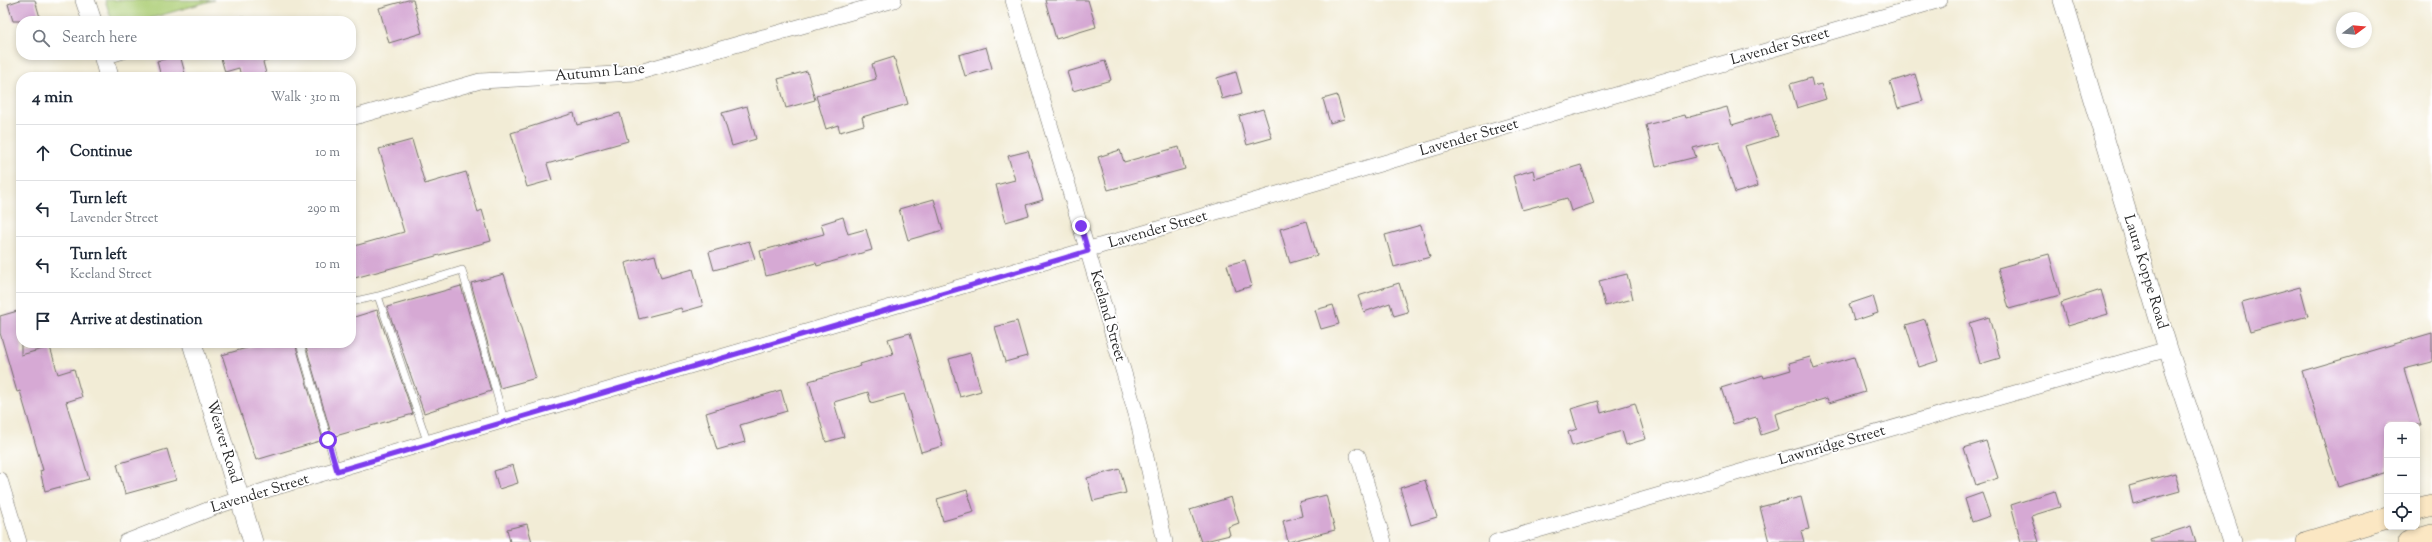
<!DOCTYPE html>
<meta charset="utf-8">
<style>
:root{--surface:#fff;--page:#f6f6f7;--text:#1f2937;--muted:#747a83;--line:#e0e1e3}
body{margin:0;font-family:"Sorts Mill Goudy",serif;background:var(--page);color:var(--text)}
.controls{position:absolute;right:12px;bottom:12px;display:grid;overflow:hidden;border-radius:8px;box-shadow:0 2px 6px #0003}
.controls button{width:36px;height:36px;display:grid;place-items:center;padding:0;border:0;border-bottom:1px solid var(--line);background:var(--surface);color:var(--text);font:20px sans-serif}
.compass{position:absolute;left:2336px;top:12px;width:36px;height:36px;border-radius:50%;background:var(--surface);box-shadow:0 2px 6px #0003;rotate:74deg}
.stop{position:absolute;width:12px;height:12px;margin:-9px;border:3px solid #7c3aed;border-radius:50%;background:#fff}
.stop.end{background:#7c3aed;border-color:#fff;box-shadow:0 1px 4px #0008}
.list{margin:0;padding:0;list-style:none}
h2{display:flex;justify-content:space-between;align-items:center;height:52px;margin:0;padding:0 16px;font-size:17px}
h2 small{font-size:13px;font-weight:400;color:var(--muted)}
.list li{display:grid;grid-template-columns:26px 1fr auto;gap:12px;align-items:center;box-sizing:border-box;height:56px;padding:0 16px;border-top:1px solid var(--line)}
.list b{display:block;font-size:15px;white-space:nowrap}
.list p{margin:0;font-size:13px;white-space:nowrap;color:var(--muted)}
.list em{font-size:13px;font-style:normal;color:var(--muted)}
.icon{flex:none;width:22px;height:22px;fill:none;stroke:currentColor;stroke-width:2;stroke-linecap:round;stroke-linejoin:round}
.map{position:relative;flex:none;width:2432px;height:542px;overflow:hidden}
.search{position:absolute;background:var(--surface);box-shadow:0 2px 6px #0003;left:16px;top:16px;width:340px;height:44px;display:flex;align-items:center;gap:10px;box-sizing:border-box;padding:0 14px;border-radius:16px;color:var(--muted);font-size:15px}
.panel{position:absolute;background:var(--surface);box-shadow:0 2px 6px #0003;left:16px;top:72px;width:340px;height:276px;border-radius:16px}
.map>svg:first-child{display:block}
.green{fill:#accd75;stroke:#6c7c50}
.building{fill:#d6a9d4}
.lines{fill:none;stroke-linecap:round;stroke-linejoin:round}
.service-casing{stroke:#716f67;stroke-width:8}
.minor-casing{stroke:#716f67;stroke-width:16}
.tertiary-casing{stroke:#716f67;stroke-width:20}
.secondary-casing{stroke:#716f67;stroke-width:22}
.service{stroke:#fff;stroke-width:7}
.minor{stroke:#fff;stroke-width:15}
.tertiary{stroke:#fff;stroke-width:19}
.secondary{stroke:#fbe7c3;stroke-width:21}
.route{stroke:#7c3aed;stroke-width:5}
.labels{text-anchor:middle;dominant-baseline:central;stroke-width:3.5;stroke-linejoin:round;paint-order:stroke}
.street-label{font-size:15px;fill:#2b2b2b;stroke:#fff}
</style>
<div class="map">
<svg width="2432" height="542" viewBox="0 0 2432 542">
<rect width="100%" height="100%" fill="#fff"/>
<filter id="ink" filterUnits="userSpaceOnUse"><feTurbulence type="fractalNoise" baseFrequency=".025" numOctaves="2"/><feDisplacementMap in="SourceGraphic" scale="8" xChannelSelector="R" yChannelSelector="G"/><feConvolveMatrix kernelMatrix="1 2 1 2 8 2 1 2 1" color-interpolation-filters="sRGB"/></filter>
<filter id="wash" filterUnits="userSpaceOnUse"><feTurbulence type="fractalNoise" baseFrequency=".012" numOctaves="4" result="noise"/><feDisplacementMap in="SourceGraphic" scale="16" xChannelSelector="R" yChannelSelector="G"/><feGaussianBlur stdDeviation="0.9" result="paint"/><feColorMatrix in="noise" values="0 0 0 0 0 0 0 0 0 0 0 0 0 0 0 0 0 1.4 0 .05"/><feComposite in="paint" operator="in"/></filter>
<g filter="url(#wash)">
<rect width="100%" height="100%" fill="#f2ecd6"/>
<!-- green -->
<path class="green" d="M105,0H214L141,21H112Z"/>
<g id="blocks">
<!-- building -->
<path class="building" d="M20,0H35L41,21H13L8,4Z
M408,0H413L422,33L389,43L379,8Z
M1045,0H1088L1096,27L1056,39Z
M986,47L992,68L965,76L959,55Z
M180,55L186,77H161L157,61Z
M220,55H270V60L263,62L267,77H241L239,68L225,72Z
M894,57L908,104L862,117L864,125L840,132L838,125L826,129L816,96L876,79L872,64Z
M1105,61L1111,80L1073,91L1067,72Z
M807,71L815,100L786,108L778,79Z
M1236,72L1242,93L1222,99L1217,78Z
M1915,74L1923,101L1898,108L1890,82Z
M1811,78L1813,86L1821,84L1826,99L1797,108L1790,84Z
M1337,95L1344,119L1330,123L1323,99Z
M747,106L756,139L732,146L722,113Z
M1727,107L1732,125L1771,113L1778,136L1745,146L1758,186L1735,193L1719,141L1693,148L1696,157L1656,167L1646,125L1685,115L1686,118Z
M1263,109L1272,138L1247,145L1239,116Z
M574,113L577,125L620,113L628,141L547,164L552,180L527,187L511,133Z
M412,140L425,184L466,172L478,212L482,210L491,241L351,279V247L404,232L379,149Z
M1179,147L1185,169L1108,190L1098,157L1120,150L1124,162Z
M1028,151L1043,200L1026,205L1029,215L1006,222L996,185L1015,180L1008,156Z
M1581,165L1594,203L1571,211L1567,198L1522,210L1513,176L1533,170L1535,179Z
M934,199L943,230L908,240L899,209Z
M843,217L848,234L866,229L872,250L817,266L816,263L766,276L760,251L824,234L821,224Z
M1307,221L1317,255L1290,263L1280,229Z
M1421,225L1430,257L1394,267L1385,235Z
M749,241L755,259L714,270L709,252Z
M2049,254L2060,295L2009,309L1998,268Z
M655,255L661,278L693,269L703,306L682,312L681,308L639,319L625,263Z
M1245,260L1252,286L1235,291L1227,265Z
M504,274L536,378L500,388L471,283Z
M1627,274L1633,299L1605,306L1599,281Z
M1399,283L1408,312L1394,316L1390,303L1364,312L1358,296Z
M461,286L491,391L424,413L387,307Z
M2300,287L2308,316L2250,332L2242,303Z
M2101,290L2108,314L2068,326L2061,303Z
M1873,296L1878,313L1854,321L1849,304Z
M1333,305L1339,324L1321,329L1315,310Z
M21,310V355L50,347L58,374L74,369L82,397L66,402L89,479L45,491L40,471L43,470L20,391L17,392L0,333V316Z
M377,310L413,414L332,437L305,343H351V318Z
M1989,317L2000,358L1980,364L1969,323Z
M1925,319L1938,361L1919,367L1906,325Z
M1017,321L1027,356L1005,362L995,327Z
M910,333L943,446L921,452L904,394L871,403L868,392L834,402L844,437L826,442L809,381L861,366L860,364L893,354L888,339Z
M2432,333V362L2404,369L2421,425H2387V472L2338,487L2302,371Z
M264,343H295L323,440L256,460L222,355Z
M970,353L981,391L960,397L949,359Z
M1810,357L1814,369L1854,357L1865,392L1829,403L1827,398L1775,414L1779,429L1761,435L1756,417L1733,424L1721,388L1763,375L1764,378L1791,370L1789,363Z
M781,390L787,411L740,425L745,442L717,450L706,413Z
M1598,401L1601,413L1635,403L1646,439L1626,445L1622,431L1572,446L1568,432L1577,429L1571,409Z
M1986,441L1998,478L1976,485L1964,448Z
M167,449L176,480L125,494L117,464Z
M513,465L518,483L499,489L494,471Z
M1120,469L1126,493L1093,501L1087,478Z
M2175,473L2180,491L2133,504L2129,486Z
M1425,480L1437,517L1411,525L1400,488Z
M967,490L974,512L943,521L937,499Z
M2055,491L2060,507L2031,516L2039,542H2021L2011,505Z
M1982,493L1990,516L1972,522L1965,499Z
M1326,495L1335,530L1288,542L1283,521L1302,516L1299,502Z
M1231,497L1239,523L1228,527L1230,535L1201,542L1190,510Z
M1801,497L1809,529L1801,531L1804,542H1769L1760,507Z
M527,524L532,542H510L507,529Z
M2191,526L2196,542H2151L2150,539Z"/>
</g>
</g>
<g filter="url(#ink)">
<use href="#blocks" fill-opacity="0" stroke="#716f67" stroke-width="1"/>
<g class="lines">
<!-- service casing -->
<g class="service-casing">
<path id="service" d="M239,21L241,20
M105,61L124,55
M378,296L428,444
M351,302L378,296L462,270L504,420
M300,343L337,471"/>
</g>
<!-- minor casing -->
<g class="minor-casing">
<path id="minor" d="M1013,0L1137,417L1165,542
M351,118L480,81L636,73L894,0
M1358,456L1384,542
M0,480L19,542
M126,542L215,507L266,490L1940,0
M1496,542L2168,349"/>
</g>
<!-- tertiary casing -->
<g class="tertiary-casing">
<path id="tertiary" d="M85,0L92,21
M2063,0L2168,349L2232,542
M103,55L109,77
M192,343L253,542"/>
</g>
<!-- secondary casing -->
<g class="secondary-casing">
<path id="secondary" d="M2417,509L2432,505
M2307,542L2387,518
M2408,542L2432,535"/>
</g>
<!-- service -->
<use href="#service" class="service"/>
<!-- minor -->
<use href="#minor" class="minor"/>
<!-- tertiary -->
<use href="#tertiary" class="tertiary"/>
<!-- secondary -->
<use href="#secondary" class="secondary"/>
</g>
</g>
<g class="lines" filter="url(#ink)">
<!-- route -->
<path class="route" d="M328,440L337,471L1088,251L1081,226"/>
</g>
<g class="labels">
<!-- street labels -->
<g class="street-label">
<text transform="translate(1780 47) rotate(-16)">Lavender Street</text>
<text transform="translate(600 73) rotate(-5)">Autumn Lane</text>
<text transform="translate(1469 138) rotate(-16)">Lavender Street</text>
<text transform="translate(1158 230) rotate(-16)">Lavender Street</text>
<text transform="translate(2145 272) rotate(73)">Laura Koppe Road</text>
<text transform="translate(1107 316) rotate(74)">Keeland Street</text>
<text transform="translate(223 442) rotate(73)">Weaver Road</text>
<text transform="translate(1832 446) rotate(-16)">Lawnridge Street</text>
<text transform="translate(260 494) rotate(-17)">Lavender Street</text>
</g>
</g>
</svg>
<div class="controls">
<button>+</button>
<button>−</button>
<button><svg class="icon" aria-label="locate" viewBox="0 0 24 24"><circle cx="12" cy="12" r="6"/><path d="M12 2v4M12 18v4M2 12h4M18 12h4"/></svg></button>
</div>
<svg class="compass" viewBox="-18 -18 36 36"><path d="M0-13l5 13h-10z" fill="#e53935"/><path d="M0 13l5-13h-10z" fill="#747a83"/></svg>
<div class="stop" style="left:328px;top:440px"></div>
<div class="stop end" style="left:1081px;top:226px"></div>
<div class="search"><svg class="icon" aria-label="search" viewBox="0 0 24 24"><circle cx="10" cy="10" r="6"/><path d="M15 15l6 6"/></svg>Search here</div>
<section class="panel">
<h2>4 min<small>Walk · 310 m</small></h2>
<ul class="list">
<li><svg class="icon" aria-label="ahead" viewBox="0 0 24 24"><path d="M12 20V5M6 11l6-6 6 6"/></svg><div><b>Continue</b></div><em>10 m</em></li>
<li><svg class="icon" aria-label="left" viewBox="0 0 24 24"><path d="M17 20v-9H6M10 6l-5 5 5 5"/></svg><div><b>Turn left</b><p>Lavender Street</p></div><em>290 m</em></li>
<li><svg class="icon" aria-label="left" viewBox="0 0 24 24"><path d="M17 20v-9H6M10 6l-5 5 5 5"/></svg><div><b>Turn left</b><p>Keeland Street</p></div><em>10 m</em></li>
<li><svg class="icon" aria-label="arrive" viewBox="0 0 24 24"><path d="M6 21V4h12l-3 4 3 4H6"/></svg><div><b>Arrive at destination</b></div></li>
</ul>
</section>
</div>
